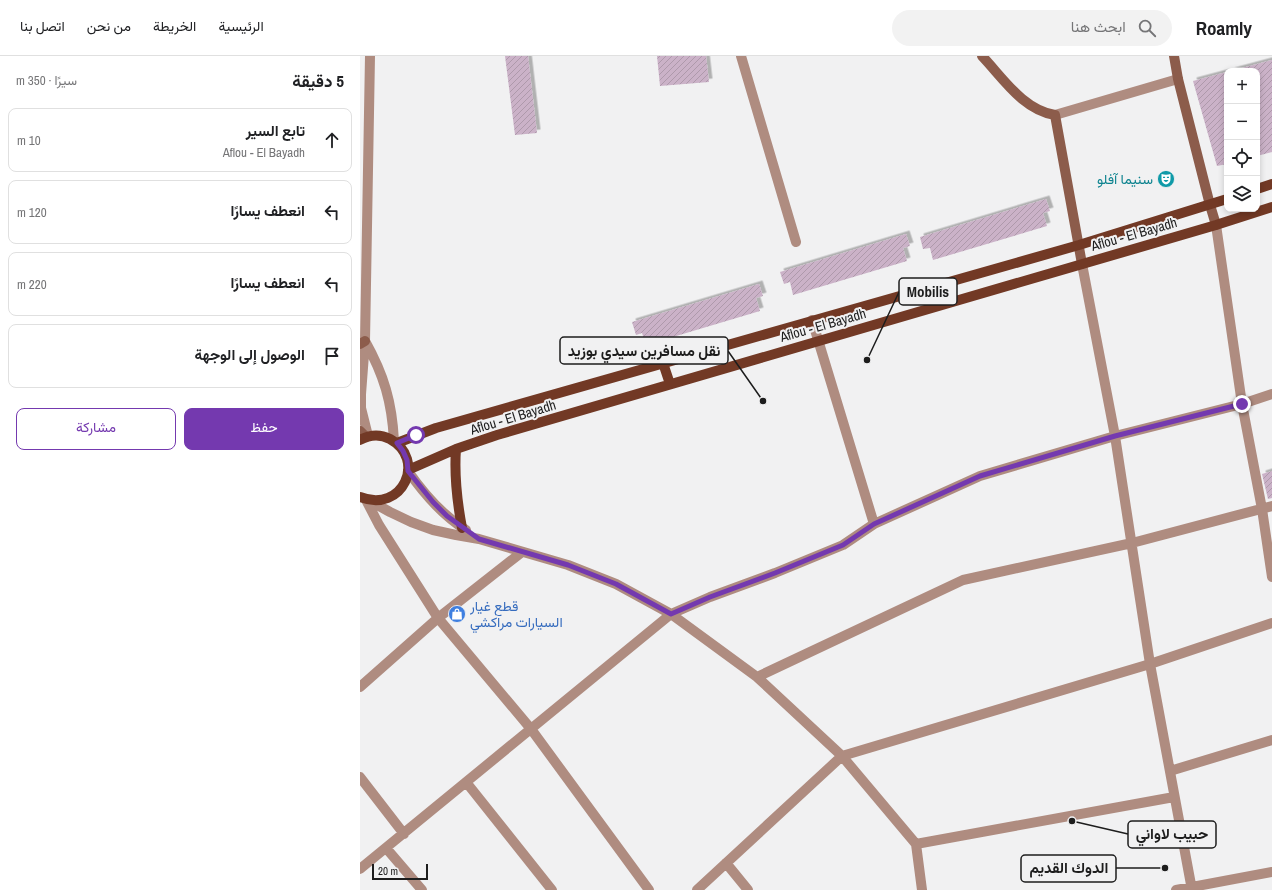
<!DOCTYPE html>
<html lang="ar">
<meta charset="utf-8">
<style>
:root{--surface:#fff;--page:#f2f2f2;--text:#202124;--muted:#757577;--line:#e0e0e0;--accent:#7439af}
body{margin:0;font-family:"Archivo Narrow",Vazirmatn,sans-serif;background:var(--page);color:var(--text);direction:rtl}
.controls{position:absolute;right:12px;top:12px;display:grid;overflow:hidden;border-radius:8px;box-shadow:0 2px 6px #0003}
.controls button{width:36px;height:36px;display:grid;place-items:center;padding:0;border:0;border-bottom:1px solid var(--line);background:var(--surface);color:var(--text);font:20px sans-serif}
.scale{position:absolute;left:12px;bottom:10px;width:56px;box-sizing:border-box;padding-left:4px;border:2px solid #1d1d1d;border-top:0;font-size:11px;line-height:14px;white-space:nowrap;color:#1d1d1d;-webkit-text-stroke:3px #f1f1f2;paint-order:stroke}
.stop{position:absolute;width:12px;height:12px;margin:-9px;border:3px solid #7439af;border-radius:50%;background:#fff}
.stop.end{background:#7439af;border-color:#fff;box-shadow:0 1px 4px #0008}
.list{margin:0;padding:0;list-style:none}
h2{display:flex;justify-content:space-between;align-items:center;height:52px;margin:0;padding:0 16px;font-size:17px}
h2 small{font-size:13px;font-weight:400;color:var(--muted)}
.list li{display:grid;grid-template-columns:26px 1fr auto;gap:12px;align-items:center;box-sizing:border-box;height:64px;margin:0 8px 8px;padding:0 8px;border:1px solid var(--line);border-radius:8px}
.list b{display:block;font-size:15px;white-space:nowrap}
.list p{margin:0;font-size:13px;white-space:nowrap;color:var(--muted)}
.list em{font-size:13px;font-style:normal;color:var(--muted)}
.actions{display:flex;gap:8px;padding:12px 16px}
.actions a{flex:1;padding:9px 0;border:1px solid var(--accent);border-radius:8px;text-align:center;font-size:14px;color:var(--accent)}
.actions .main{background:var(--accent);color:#fff}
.icon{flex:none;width:22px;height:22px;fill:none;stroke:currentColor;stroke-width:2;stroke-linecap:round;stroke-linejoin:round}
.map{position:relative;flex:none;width:912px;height:834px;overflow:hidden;direction:ltr}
header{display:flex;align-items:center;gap:24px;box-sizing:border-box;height:56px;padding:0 20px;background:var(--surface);border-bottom:1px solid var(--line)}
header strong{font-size:19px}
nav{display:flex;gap:22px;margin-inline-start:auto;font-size:14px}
.search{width:280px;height:36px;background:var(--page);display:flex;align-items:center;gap:10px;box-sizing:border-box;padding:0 14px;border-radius:22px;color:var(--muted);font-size:15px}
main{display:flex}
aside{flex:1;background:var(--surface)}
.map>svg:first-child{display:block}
.building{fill:url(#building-hatch);filter:url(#shadow)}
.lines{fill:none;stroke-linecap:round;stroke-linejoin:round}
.street{stroke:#af8c80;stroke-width:10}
.secondary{stroke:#8c5c4b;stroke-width:10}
.primary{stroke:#723925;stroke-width:10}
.route{stroke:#7439af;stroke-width:5}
.labels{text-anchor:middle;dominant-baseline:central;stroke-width:4;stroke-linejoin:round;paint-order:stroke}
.culture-label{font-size:14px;fill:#0d838f;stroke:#f1f1f2;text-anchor:end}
.street-label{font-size:14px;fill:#1d1d1d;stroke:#f1f1f2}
.shop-label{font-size:14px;fill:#366cbe;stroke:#f1f1f2;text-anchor:start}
.leader{fill:none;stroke:#1d1d1d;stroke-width:1.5}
.callout-dot{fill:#1d1d1d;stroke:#f1f1f2;stroke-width:1.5}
.callout{fill:#f1f1f2;stroke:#1d1d1d;stroke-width:1.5}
.callout-label{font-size:15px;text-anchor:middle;font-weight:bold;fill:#1d1d1d}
</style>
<header>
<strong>Roamly</strong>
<div class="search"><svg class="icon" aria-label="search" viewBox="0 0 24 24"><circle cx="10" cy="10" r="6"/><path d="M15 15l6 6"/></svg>ابحث هنا</div>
<nav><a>الرئيسية</a><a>الخريطة</a><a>من نحن</a><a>اتصل بنا</a></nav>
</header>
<main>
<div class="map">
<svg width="912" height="834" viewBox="0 0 912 834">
<defs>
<pattern id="building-hatch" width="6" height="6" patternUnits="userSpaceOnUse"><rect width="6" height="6" fill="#cbb2c8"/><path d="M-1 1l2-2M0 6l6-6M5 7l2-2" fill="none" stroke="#ae99ab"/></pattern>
<filter id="shadow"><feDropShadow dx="3.5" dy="-3.5" stdDeviation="0" flood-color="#0004"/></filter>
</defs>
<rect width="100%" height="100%" fill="#f1f1f2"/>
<!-- building -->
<path class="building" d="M145,0H168L177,77L155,79Z
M297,0H346L349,26L300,30Z
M912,4V96L897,100V15H871Z
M867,16V108L857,110L833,25Z
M686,143L690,155L683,157L687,170L573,204L570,192L563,193L560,181Z
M546,178L550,190L543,192L547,205L433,239L430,226L424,228L420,216Z
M399,228L403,240L396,242L400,255L286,289L282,277L276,279L272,266Z
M912,415V442L908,443L902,418Z"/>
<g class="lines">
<!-- street -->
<path class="street" d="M381,0L436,186
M695,59L818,23
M856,169L882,348L902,453L912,521
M722,208L755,380L790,608L832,834
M452,264L514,468
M5,285C24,319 32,346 34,385
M8,380L1,352V338L5,285L10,0
M48,415C64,438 82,459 106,474
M6,444L19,469L78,562L171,673L289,834
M10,445L30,456L51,466L73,474L96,479L119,483L208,509L256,528L311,558L397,621L482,700L556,788L562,834
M397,621L603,524L772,487L912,450
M0,631L78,562L162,496
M810,715L912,684
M0,721L44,778
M106,726L192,834
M556,788L814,741
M26,792L62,834
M366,807L388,834
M0,813L311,558L350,541L415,517L483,489L514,468L620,420L755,380L882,348L912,338
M337,834L482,700L790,608L912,567
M816,834L912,816"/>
<!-- secondary -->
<path class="secondary" d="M622,0C643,22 663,54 695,59L722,208
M814,0L818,23L850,149L856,169
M0,288L5,285
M0,375L6,381"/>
<!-- primary -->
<path class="primary" d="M897,133L912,128
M303,307L310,328
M0,384C9,379 20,378 30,383C67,403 43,458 0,441
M37,387L76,372L719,189L867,143
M96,393C94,420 97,445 102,472
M48,414L96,393L137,379L856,169L912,151"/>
</g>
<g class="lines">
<!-- route -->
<path class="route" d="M56,379L37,387L43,395L47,404L48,415L73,446L87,460L119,483L208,509L256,528L311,558L350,541L415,517L483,489L514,468L620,420L755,380L882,348"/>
</g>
<!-- icons -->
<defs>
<g id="theatre-disc" transform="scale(0.9)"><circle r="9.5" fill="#0f9aa8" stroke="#f1f1f2"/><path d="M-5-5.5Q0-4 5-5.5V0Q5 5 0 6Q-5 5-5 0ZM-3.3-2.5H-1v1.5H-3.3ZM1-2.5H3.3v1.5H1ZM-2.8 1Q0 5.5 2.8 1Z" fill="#fff"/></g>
<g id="shop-disc" transform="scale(0.9)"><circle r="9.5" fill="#3f7fe0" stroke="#f1f1f2"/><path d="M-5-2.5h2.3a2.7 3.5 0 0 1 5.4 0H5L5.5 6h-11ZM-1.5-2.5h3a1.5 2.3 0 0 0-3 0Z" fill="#fff"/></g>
</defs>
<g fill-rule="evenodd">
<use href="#theatre-disc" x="806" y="123"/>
<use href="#shop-disc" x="97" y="558"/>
</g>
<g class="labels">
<!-- culture labels -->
<g class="culture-label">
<text x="793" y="123">سنيما آفلو</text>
</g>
<!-- street labels -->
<g class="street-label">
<text transform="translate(774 178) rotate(-16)">Aflou - El Bayadh</text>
<text transform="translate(463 269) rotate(-16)">Aflou - El Bayadh</text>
<text transform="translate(153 361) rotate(-17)">Aflou - El Bayadh</text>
</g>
<!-- shop labels -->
<g class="shop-label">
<text x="110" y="550">قطع غيار<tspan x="110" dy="16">السيارات مراكشي</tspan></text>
</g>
</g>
<!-- callouts -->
<path class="leader" d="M507 304L539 236M403 345L368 295M712 765L768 778M805 812L756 812"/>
<g class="callout-dot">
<circle cx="507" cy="304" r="4"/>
<circle cx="403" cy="345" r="4"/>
<circle cx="712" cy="765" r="4"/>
<circle cx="805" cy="812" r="4"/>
</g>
<g class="callout">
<rect x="539" y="222" width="58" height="27" rx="4"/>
<rect x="200" y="281" width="168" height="27" rx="4"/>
<rect x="768" y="765" width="88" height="27" rx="4"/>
<rect x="661" y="799" width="95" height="27" rx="4"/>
</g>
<g class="callout-label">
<text x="568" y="241">Mobilis</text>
<text x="284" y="300">نقل مسافرين سيدي بوزيد</text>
<text x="812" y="783">حبيب لاواني</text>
<text x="709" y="817">الدوك القديم</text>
</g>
</svg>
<div class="controls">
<button>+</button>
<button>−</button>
<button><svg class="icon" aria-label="locate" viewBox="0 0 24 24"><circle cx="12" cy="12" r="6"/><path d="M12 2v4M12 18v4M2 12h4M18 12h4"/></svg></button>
<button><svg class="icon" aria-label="layers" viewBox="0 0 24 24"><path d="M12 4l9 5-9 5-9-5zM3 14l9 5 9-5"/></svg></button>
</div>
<div class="scale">20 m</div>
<div class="stop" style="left:56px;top:379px"></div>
<div class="stop end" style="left:882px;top:348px"></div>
</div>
<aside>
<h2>5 دقيقة<small>سيرًا · 350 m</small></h2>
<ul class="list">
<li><svg class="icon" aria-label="ahead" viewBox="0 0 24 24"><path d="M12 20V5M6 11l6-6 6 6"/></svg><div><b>تابع السير</b><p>Aflou - El Bayadh</p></div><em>10 m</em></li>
<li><svg class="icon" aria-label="left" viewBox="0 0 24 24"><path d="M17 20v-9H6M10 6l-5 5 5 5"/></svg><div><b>انعطف يسارًا</b></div><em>120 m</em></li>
<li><svg class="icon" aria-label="left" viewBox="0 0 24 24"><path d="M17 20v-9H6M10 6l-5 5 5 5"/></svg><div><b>انعطف يسارًا</b></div><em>220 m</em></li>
<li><svg class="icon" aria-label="arrive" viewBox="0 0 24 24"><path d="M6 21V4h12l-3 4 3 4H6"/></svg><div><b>الوصول إلى الوجهة</b></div></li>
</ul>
<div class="actions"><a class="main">حفظ</a><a>مشاركة</a></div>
</aside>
</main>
